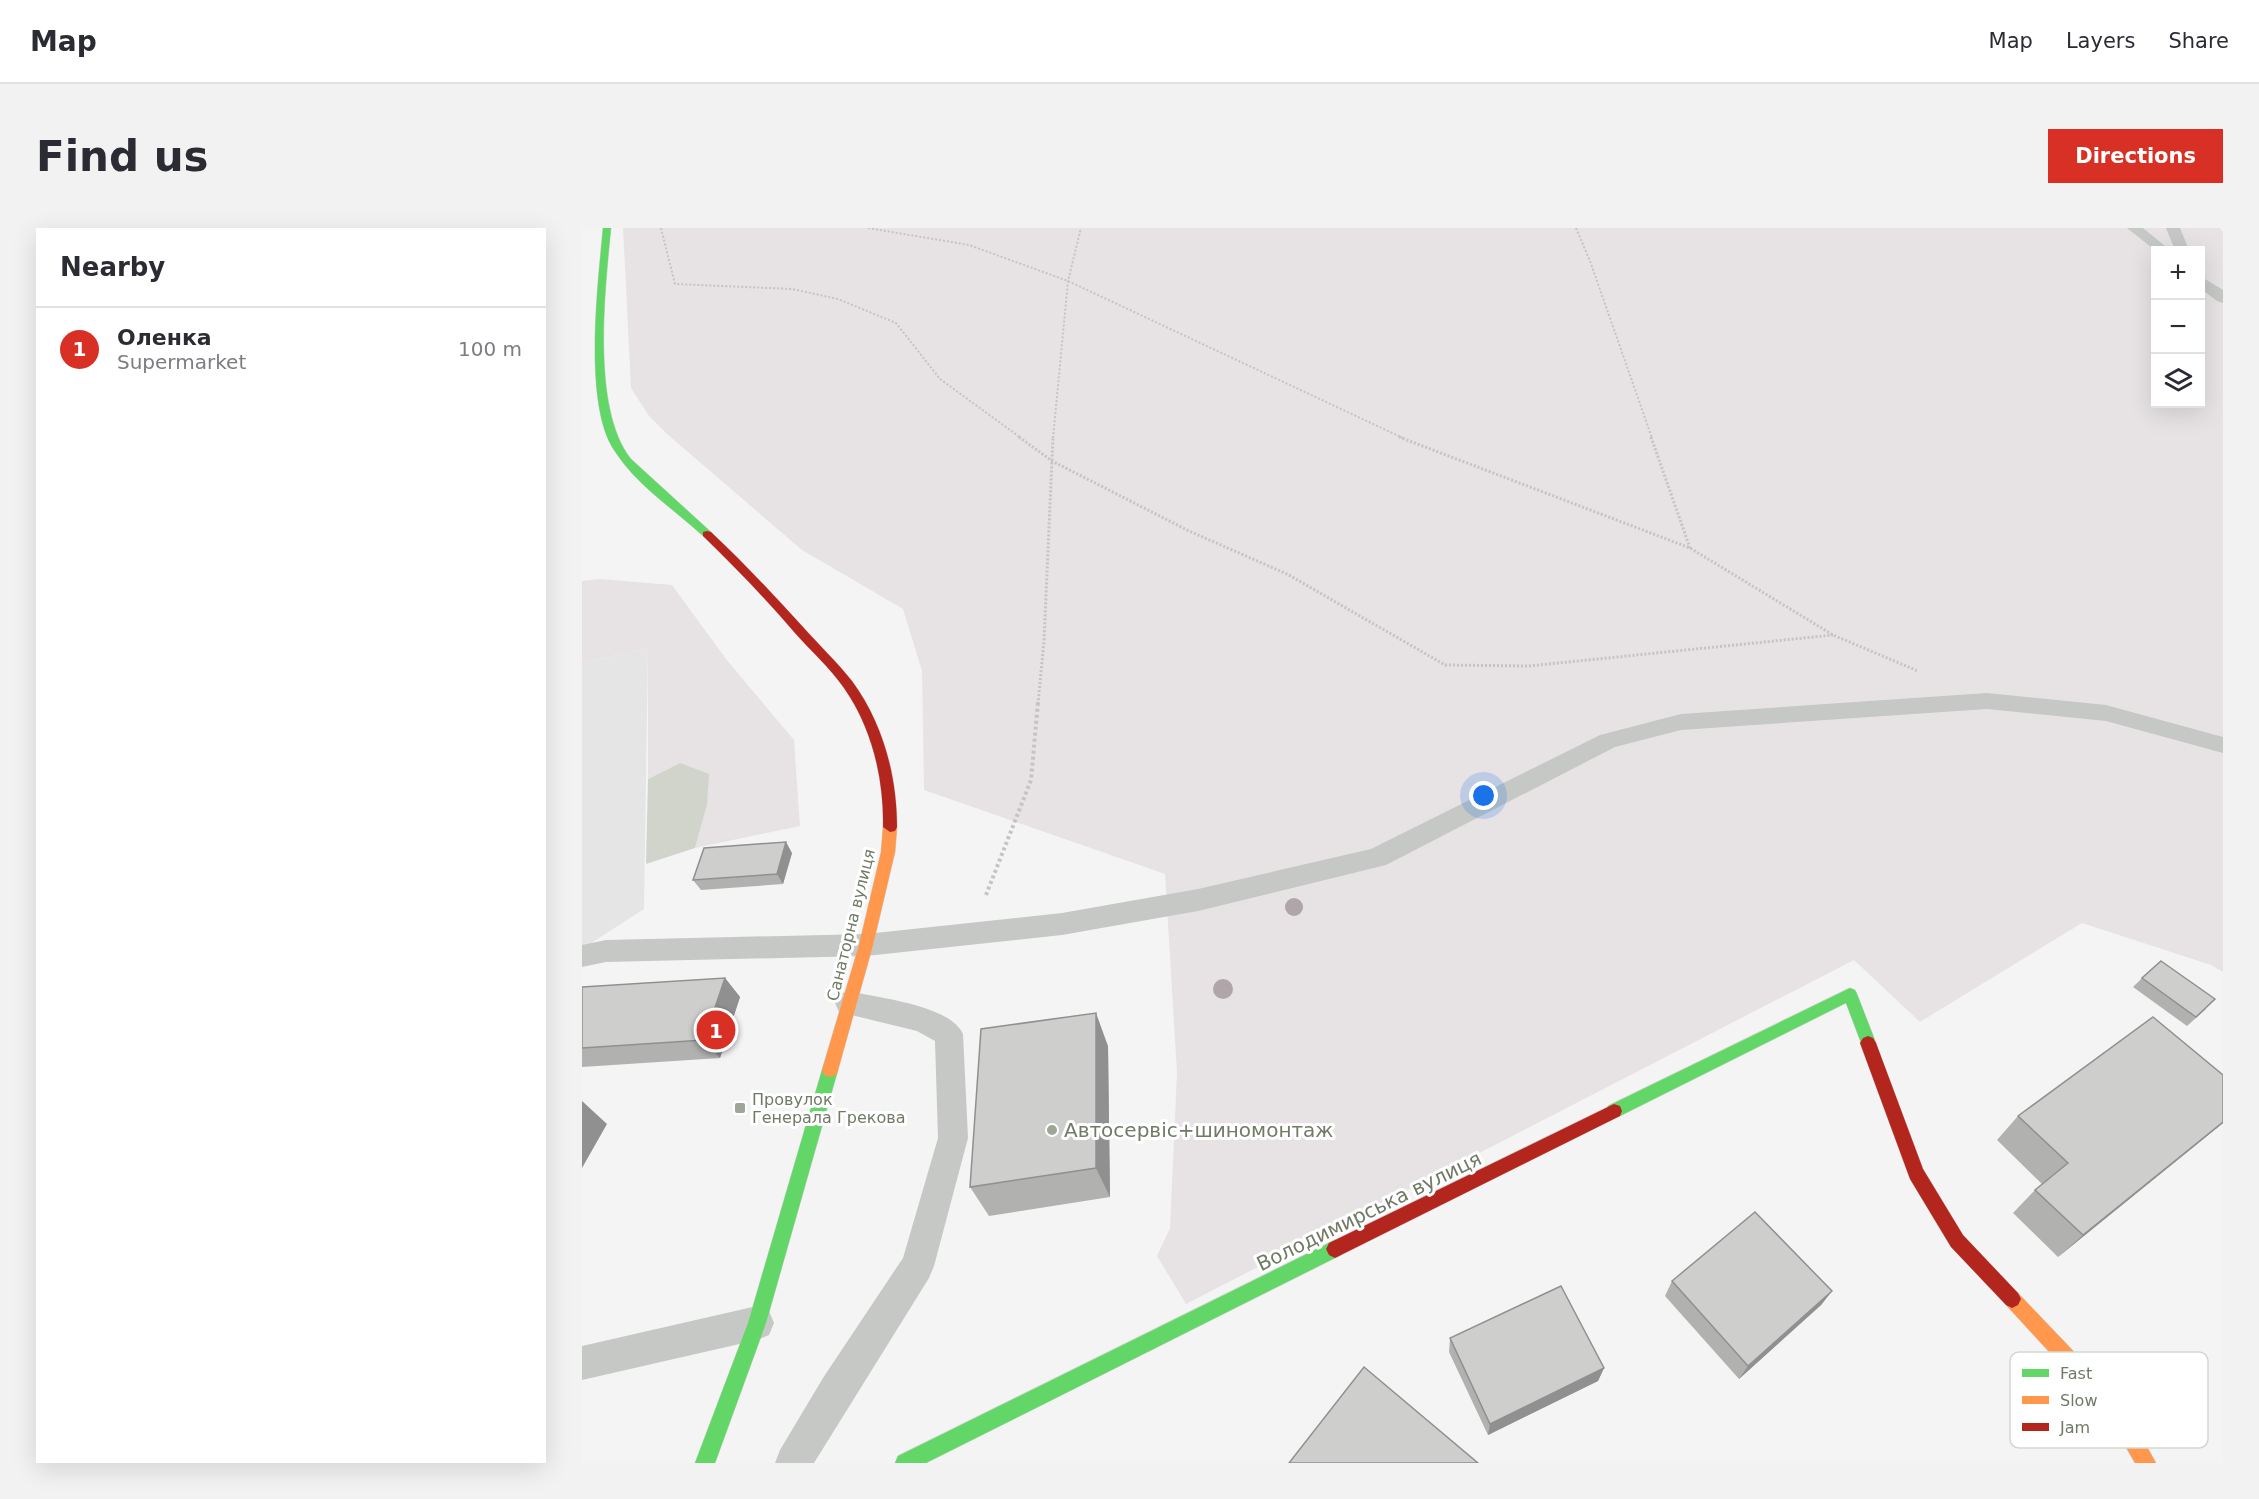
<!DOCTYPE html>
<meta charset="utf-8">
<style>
:root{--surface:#fff;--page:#f2f2f3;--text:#2b2b33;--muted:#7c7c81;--line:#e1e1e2;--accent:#d93025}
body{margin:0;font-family:"DejaVu Sans",sans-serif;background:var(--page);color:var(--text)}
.controls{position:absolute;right:18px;top:18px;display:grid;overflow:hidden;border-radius:0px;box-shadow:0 6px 24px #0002}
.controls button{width:54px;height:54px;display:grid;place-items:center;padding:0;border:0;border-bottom:2px solid var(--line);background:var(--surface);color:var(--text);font:30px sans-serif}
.you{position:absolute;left:902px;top:568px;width:21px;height:21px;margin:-15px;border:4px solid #fff;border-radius:50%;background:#1a73e8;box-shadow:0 0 0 9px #1a73e833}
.badge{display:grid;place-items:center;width:39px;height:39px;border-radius:50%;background:var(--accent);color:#fff;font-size:20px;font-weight:700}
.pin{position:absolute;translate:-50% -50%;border:3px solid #fff;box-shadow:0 2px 6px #0006}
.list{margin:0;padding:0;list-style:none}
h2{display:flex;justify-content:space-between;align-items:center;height:78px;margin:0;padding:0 24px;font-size:26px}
h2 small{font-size:20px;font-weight:400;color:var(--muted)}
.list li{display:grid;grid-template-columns:39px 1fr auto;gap:18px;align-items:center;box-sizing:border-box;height:84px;padding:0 24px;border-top:2px solid var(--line)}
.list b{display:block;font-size:22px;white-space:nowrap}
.list p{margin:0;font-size:20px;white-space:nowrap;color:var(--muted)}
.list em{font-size:20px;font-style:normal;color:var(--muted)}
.icon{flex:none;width:33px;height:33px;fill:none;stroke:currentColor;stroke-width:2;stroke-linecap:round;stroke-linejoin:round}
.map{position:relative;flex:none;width:1641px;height:1235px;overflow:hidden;border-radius:0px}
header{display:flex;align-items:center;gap:36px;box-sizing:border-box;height:84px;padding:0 30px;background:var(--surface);border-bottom:2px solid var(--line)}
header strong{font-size:28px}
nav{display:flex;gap:33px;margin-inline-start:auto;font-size:21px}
.intro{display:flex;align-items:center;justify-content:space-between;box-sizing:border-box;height:144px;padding:0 36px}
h1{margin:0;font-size:42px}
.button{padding:15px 27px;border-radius:0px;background:var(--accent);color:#fff;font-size:21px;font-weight:700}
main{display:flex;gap:36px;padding:0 36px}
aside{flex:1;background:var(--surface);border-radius:0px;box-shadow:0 6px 24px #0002}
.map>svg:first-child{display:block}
.built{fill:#e6e5e5}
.green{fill:#e7e3e4;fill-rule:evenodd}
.water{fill:#d1d4cb}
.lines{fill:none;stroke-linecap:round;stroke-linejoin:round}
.fast-casing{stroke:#d0d1d0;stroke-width:1}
.slow-casing{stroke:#d0d1d0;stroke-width:1}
.jam-casing{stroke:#d0d1d0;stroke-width:1}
.path-far2{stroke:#c4c4c3;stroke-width:2;stroke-dasharray:2 2;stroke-linecap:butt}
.path-far1{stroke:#c4c4c3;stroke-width:3;stroke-dasharray:2 2;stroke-linecap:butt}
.path{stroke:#c4c4c3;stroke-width:4;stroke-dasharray:3 3;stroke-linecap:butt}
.lane{fill:#c6c8c5;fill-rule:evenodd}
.fast{fill:#63d668;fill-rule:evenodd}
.slow{fill:#ff974d;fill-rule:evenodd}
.jam{fill:#b3261e;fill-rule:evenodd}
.tree{fill:#b0a6a9}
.wall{fill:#b1b1b0}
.shaded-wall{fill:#909090}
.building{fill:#cececd;stroke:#909090;stroke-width:1.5}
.poi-dot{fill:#9fa597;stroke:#fff;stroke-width:2}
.labels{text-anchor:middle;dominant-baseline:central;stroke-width:6;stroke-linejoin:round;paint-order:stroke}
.street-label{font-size:16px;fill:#707a65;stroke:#fff}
.poi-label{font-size:16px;fill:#707a65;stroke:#fff;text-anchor:start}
.near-poi-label{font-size:20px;fill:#707a65;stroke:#fff;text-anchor:start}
.near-street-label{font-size:20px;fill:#707a65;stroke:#fff}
.key{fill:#fff;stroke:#d4d7d1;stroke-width:1.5}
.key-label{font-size:16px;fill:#707a65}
</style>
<header>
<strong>Map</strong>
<nav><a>Map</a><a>Layers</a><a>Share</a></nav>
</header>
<div class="intro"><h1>Find us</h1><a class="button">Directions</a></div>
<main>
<aside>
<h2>Nearby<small></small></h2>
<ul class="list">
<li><span class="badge">1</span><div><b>Оленка</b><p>Supermarket</p></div><em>100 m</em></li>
</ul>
</aside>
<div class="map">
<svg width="1641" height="1235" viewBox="0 0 1641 1235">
<rect width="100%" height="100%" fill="#f5f4f5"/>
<!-- built -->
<path class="built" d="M66,420L62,681L0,721V435Z"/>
<!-- green -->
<path class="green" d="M41,0H1638L1641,4V744L1629,737L1500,695L1338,794L1272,732L604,1076L575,1028L588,1000L595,845L583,646L342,562L340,443L321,381L220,322L85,206L67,188L49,160ZM1574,22H1618V176H1574Z
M18,351L90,357L144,431L212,512L218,598L113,620L125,577L98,535L66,551V420L0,435V353Z"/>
<!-- water -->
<path class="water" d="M98,535L127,546L125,577L113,620L64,636L66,551Z"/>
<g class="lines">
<!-- fast casing -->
<g class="fast-casing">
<path id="fast" d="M21,0H29C23,62 9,181 49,231L129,304V308H121C92,281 54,257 32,222C1,175 16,56 21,0Z
M1268,760L1273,762L1275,766L1294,815L1291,820L1286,822L1281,820L1264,775L1038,888L1032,890L1026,888L1024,883L1026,878Z
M248,835L254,837L256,842L184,1095L133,1235H113L166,1095L240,842L242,837Z
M753,1012L759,1015L762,1021L759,1027L344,1235H313L316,1228Z"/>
</g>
<!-- slow casing -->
<g class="slow-casing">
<path id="slow" d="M308,594L315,599L313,624L291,717L256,842L254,847L248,849L242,847L240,842L277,717L299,624L301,599Z
M1430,1062L1436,1065L1540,1174L1574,1235H1553L1526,1188L1424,1077L1421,1071L1424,1065Z"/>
</g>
<!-- jam casing -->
<g class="jam-casing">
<path id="jam" d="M125,303L129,304C161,334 191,366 221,399C237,417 255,434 270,453C301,495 315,548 315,599L313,603L308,604L301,599C302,551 290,500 262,460C248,440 229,423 213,405C184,371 153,339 121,308V304Z
M1286,808L1291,810L1294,815L1341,941L1381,1007L1436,1065L1439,1071L1436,1077L1430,1080L1424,1077L1369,1019L1328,951L1278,815L1281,810Z
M1032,876L1038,878L1040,883L1038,888L759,1027L753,1030L747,1027L744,1021L747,1015Z"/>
</g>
<!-- path-far2 -->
<path class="path-far2" d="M79,0L93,56L210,61L256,71L314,95L358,151L439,210
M286,0L387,17L486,53L821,210
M994,0L1008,33L1070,210
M471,210L486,53L499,0"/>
<!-- path-far1 -->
<path class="path-far1" d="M437,209L470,233L607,303L705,346L863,437L947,438L1251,407
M817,209L1108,320L1251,407L1336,443
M1069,209L1108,320
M456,476L462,413L471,209"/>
<!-- path -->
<path class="path" d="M404,667L449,552L456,474"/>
<!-- lane -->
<path class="lane" d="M1545,0H1561L1588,22L1574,23Z
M1584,0H1598L1607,22H1593Z
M1618,48L1641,62V75L1635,73L1618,60Z
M1405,465L1524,477L1641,509V525L1524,493L1405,481L1099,502L1033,519L804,637L616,683L480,707L284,728L24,734L0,739V717L24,712L284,706L480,685L616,661L789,621L1018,507L1099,486Z
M267,763C296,770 368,777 381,806L386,910L352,1038L347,1050L232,1235H193L198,1222L241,1150L321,1030L356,910L353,813L335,803L257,784L253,775L257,766Z
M175,1078L187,1083L192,1095L187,1107L175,1112L0,1152V1118Z"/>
<!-- fast -->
<use href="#fast" class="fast"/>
<!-- slow -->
<use href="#slow" class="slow"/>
<!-- jam -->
<use href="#jam" class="jam"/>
</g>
<!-- trees -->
<g class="tree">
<circle cx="712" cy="679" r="9"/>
<circle cx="641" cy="761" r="10"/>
</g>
<!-- wall -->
<path class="wall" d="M210,625L201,656L119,662L111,652Z
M143,750L158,769L138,830L0,839V759Z
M1560,750L1624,781L1605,798L1551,759Z
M526,818L528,969L407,988L388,959Z
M1436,888L1641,895L1476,1029L1431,985L1453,962L1460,956L1415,912Z
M1090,1053L1250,1063L1239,1077L1157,1151L1083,1068Z
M868,1110L1022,1140L1016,1153L906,1207L867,1124Z"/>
<!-- shaded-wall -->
<path class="shaded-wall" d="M204,614L210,625L201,656L195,646Z
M143,750L158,769L138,830L122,812Z
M514,785L526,818L528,969L514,940Z
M0,873L25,896L0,940Z
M1641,894V895L1476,1029L1501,1007Z
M1250,1063L1239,1077L1157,1151L1166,1138Z
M1022,1140L1016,1153L906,1207L908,1196Z"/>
<!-- building -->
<path class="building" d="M204,614L195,646L111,652L122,620Z
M1579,733L1633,771L1614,789L1560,750Z
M143,750L122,812L0,820V759Z
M514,785V940L388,959L399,801Z
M1571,789L1641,847V894L1501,1007L1453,962L1486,935L1436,888Z
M1173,984L1250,1063L1166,1138L1090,1053Z
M979,1058L1022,1140L908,1196L868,1110Z
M782,1139L896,1235H707Z"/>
<!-- markers -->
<g class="poi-dot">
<rect x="152" y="874" width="12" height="12" rx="3"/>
<circle cx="470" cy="902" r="6"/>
</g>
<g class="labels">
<!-- street labels -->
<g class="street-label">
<text transform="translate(269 697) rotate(-76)">Санаторна вулиця</text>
</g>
<!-- poi labels -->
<g class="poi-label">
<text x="170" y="871">Провулок<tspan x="170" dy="18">Генерала Грекова</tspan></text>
</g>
<!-- near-poi labels -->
<g class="near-poi-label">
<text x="482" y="902">Автосервіс+шиномонтаж</text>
</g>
<!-- near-street labels -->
<g class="near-street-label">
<text transform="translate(787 983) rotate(-26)">Володимирська вулиця</text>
</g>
</g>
<!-- legend -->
<rect x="1428" y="1124" width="198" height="96" rx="9" class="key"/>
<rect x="1440" y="1141" width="27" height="8" fill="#63d668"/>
<rect x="1440" y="1168" width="27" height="8" fill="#ff974d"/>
<rect x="1440" y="1195" width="27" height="8" fill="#b3261e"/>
<g class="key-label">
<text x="1478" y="1151">Fast</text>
<text x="1478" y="1178">Slow</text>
<text x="1478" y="1205">Jam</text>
</g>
</svg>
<div class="controls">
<button>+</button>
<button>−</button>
<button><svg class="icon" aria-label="layers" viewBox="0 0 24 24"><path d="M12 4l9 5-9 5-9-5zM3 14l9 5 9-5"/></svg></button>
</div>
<div class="you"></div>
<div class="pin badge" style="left:134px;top:802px">1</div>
</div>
</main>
